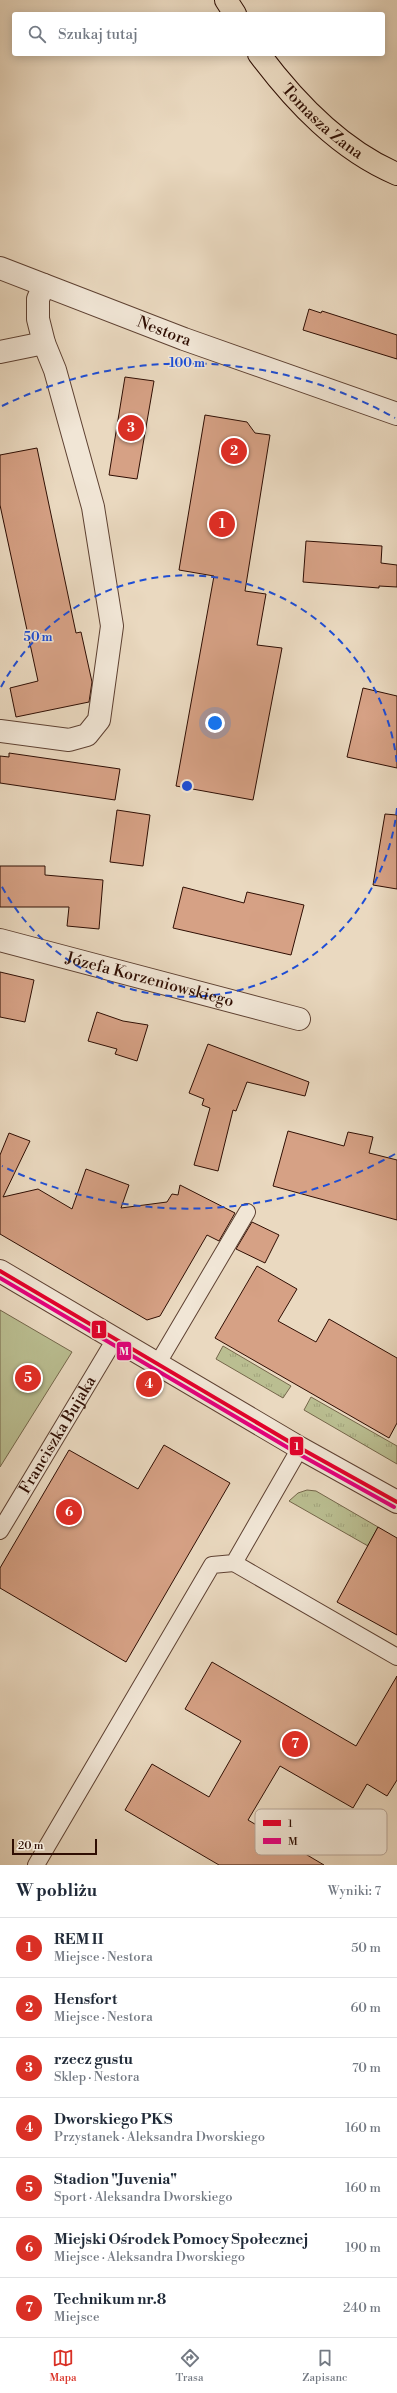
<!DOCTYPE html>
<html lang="pl">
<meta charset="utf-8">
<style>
:root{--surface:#fff;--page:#f2f2f3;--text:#1f2937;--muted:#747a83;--line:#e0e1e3;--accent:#d93025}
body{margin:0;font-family:"Libre Bodoni",serif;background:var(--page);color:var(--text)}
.scale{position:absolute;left:12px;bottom:10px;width:85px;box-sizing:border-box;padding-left:4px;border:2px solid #2f0e03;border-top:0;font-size:11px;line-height:14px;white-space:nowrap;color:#2f0e03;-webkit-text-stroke:3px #f1e6d6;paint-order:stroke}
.you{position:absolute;left:215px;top:723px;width:14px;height:14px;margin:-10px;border:3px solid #fff;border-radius:50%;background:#1a73e8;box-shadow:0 0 0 6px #1a73e833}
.badge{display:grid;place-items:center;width:26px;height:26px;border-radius:50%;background:var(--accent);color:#fff;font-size:13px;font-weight:700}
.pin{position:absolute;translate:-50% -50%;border:2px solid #fff;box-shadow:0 1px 4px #0006}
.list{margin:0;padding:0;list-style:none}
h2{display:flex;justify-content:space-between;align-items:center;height:52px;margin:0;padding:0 16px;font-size:17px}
h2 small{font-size:13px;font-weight:400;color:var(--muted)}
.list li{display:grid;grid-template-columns:26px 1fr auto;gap:12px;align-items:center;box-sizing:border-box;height:60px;padding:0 16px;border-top:1px solid var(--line)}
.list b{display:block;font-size:15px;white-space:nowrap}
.list p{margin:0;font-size:13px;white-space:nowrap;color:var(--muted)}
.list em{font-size:13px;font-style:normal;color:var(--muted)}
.icon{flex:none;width:22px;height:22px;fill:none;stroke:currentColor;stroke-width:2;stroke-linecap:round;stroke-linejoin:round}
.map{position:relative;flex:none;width:397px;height:1865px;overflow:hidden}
.search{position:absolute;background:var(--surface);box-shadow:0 2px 10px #0003;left:12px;right:12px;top:12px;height:44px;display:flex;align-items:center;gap:10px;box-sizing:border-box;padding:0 14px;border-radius:4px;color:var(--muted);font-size:15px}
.sheet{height:472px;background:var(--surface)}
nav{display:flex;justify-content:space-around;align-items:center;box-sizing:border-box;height:56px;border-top:1px solid var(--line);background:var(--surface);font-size:11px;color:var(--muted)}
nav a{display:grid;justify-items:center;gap:2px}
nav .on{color:var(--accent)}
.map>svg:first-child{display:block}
.grass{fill:url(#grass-tufts);stroke:#74664a}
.garden{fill:#babe91;stroke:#74664a}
.building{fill:#d6a185;stroke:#2f0e03}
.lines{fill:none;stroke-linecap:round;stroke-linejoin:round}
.service-casing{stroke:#5e4132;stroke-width:18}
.minor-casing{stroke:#5e4132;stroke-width:24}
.tertiary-casing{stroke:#5e4132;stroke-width:24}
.primary-casing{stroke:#2f0e03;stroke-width:24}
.service{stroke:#f1e6d6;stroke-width:16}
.minor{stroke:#f1e6d6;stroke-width:22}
.tertiary{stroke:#f1e6d6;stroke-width:22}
.primary{stroke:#ead9c0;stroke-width:22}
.bus-1-casing{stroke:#f1e6d6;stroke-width:7}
.bus-2-casing{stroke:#f1e6d6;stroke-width:7}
.bus-1{stroke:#e4002b;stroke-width:4}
.bus-2{stroke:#e5007d;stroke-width:4}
.ring{fill:none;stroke:#1d4ed8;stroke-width:2;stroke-dasharray:7 5}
.labels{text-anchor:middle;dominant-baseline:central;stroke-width:3;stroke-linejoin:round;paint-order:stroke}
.street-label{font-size:16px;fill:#2f0e03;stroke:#f1e6d6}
.key{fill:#f1e6d6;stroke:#b7a597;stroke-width:1}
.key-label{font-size:11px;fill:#2f0e03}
.centre{fill:#1d4ed8;stroke:#f1e6d6;stroke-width:2}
.ring-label{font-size:12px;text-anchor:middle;font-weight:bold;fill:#1d4ed8;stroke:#f1e6d6;stroke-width:3;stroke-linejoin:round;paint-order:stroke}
.line-badge{stroke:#f1e6d6;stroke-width:1.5}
.badge-label{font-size:11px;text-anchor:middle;font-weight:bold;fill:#fff}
</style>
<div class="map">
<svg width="397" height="1865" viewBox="0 0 397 1865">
<defs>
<pattern id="grass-tufts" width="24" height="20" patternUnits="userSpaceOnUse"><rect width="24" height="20" fill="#babe91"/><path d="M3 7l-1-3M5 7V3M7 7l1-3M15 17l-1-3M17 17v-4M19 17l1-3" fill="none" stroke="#a0a27b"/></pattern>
</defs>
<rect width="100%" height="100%" fill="#ead9c0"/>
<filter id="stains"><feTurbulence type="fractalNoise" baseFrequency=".005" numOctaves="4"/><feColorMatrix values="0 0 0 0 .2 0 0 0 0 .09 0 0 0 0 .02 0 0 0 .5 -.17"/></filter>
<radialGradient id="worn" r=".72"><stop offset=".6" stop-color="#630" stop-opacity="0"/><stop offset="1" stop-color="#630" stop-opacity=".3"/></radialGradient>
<!-- grass -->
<path class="grass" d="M223,1346L291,1386L283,1398L216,1359Z
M311,1397L397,1446V1464L304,1410Z
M307,1490L316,1491L378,1527L368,1546L289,1501L298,1493Z"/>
<!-- garden -->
<path class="garden" d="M0,1310L72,1352L0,1467Z"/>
<!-- building -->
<path class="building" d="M309,309L321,313L322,311L397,335V359L303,330Z
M125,377L154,381L137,479L109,475Z
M205,415L247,422L255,433L270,435L245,591L266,594L257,645L282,648L253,800L176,786L214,576L179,570Z
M37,448L76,633L81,632L92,682L89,702L16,717L10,688L38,681L0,505V455Z
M306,541L382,546L381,563L397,565V587L379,586V588L303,582Z
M363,688L397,696V768L347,757Z
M9,753L120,769L115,800L0,783V756L9,757Z
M117,810L150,815L143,866L110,862Z
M385,814L397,815V889L373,885Z
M0,866H45V875L103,880L99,929L67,926L69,907H0Z
M183,887L244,903L247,892L304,905L291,955L173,928Z
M0,972L34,980L25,1022L0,1017Z
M97,1012L123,1021L148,1025L137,1061L115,1054L117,1049L88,1041Z
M208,1044L309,1082L305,1096L247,1082L236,1111L233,1110L218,1171L194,1165L210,1108L202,1105L204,1099L189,1093Z
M288,1131L344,1146L348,1132L373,1137L369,1153L397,1160V1220L273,1186Z
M9,1133L30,1141L3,1197L38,1189L72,1209L86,1169L129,1185L121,1208L167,1202L172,1194L178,1195L180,1185L235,1213L219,1241L207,1235L160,1316L147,1320L0,1234V1155Z
M252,1222L279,1235L265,1263L236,1249Z
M257,1266L297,1289L278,1321L316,1342L329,1319L397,1358V1423L389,1438L215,1338Z
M164,1445L230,1483L126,1662L0,1588V1568L69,1450L138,1489Z
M378,1527L397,1538V1635L337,1602Z
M212,1662L356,1746L397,1676V1780L387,1796L367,1784L353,1808L280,1766L248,1820L324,1865H219L125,1810L152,1764L209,1797L241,1741L185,1709Z"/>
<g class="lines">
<!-- service casing -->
<g class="service-casing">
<g id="service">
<path d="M158,1363L247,1212"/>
<path id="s1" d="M0,1531L115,1339"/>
<path d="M234,1563L397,1657"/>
<path d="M36,1865L212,1565L234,1563L300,1448"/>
</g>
</g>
<!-- minor casing -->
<g class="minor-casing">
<g id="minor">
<path d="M0,352L44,343"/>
<path d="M0,731L69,740L87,735L99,720L112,626L93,507L55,370L44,343L38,319V299L44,285"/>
<path id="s2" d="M0,940L299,1019"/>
</g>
</g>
<!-- tertiary casing -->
<g class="tertiary-casing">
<g id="tertiary">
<path id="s3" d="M0,268L184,339L397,414"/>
<path d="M0,1271L300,1448L397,1502"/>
</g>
</g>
<!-- primary casing -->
<g class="primary-casing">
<g id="primary">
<path d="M226,0L235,14"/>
<path id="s4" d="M259,54C295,102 340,150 397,174"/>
</g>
</g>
<!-- service -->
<use href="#service" class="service"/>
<!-- minor -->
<use href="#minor" class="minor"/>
<!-- tertiary -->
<use href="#tertiary" class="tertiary"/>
<!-- primary -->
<use href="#primary" class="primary"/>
<!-- bus-1 casing -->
<g class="bus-1-casing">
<path id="bus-1" d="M0,1271L300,1448L397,1502"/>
</g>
<!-- bus-2 casing -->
<g class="bus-2-casing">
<path id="bus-2" d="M0,1278L297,1453L394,1507"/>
</g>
<!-- bus-1 -->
<use href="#bus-1" class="bus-1"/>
<!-- bus-2 -->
<use href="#bus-2" class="bus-2"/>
</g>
<!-- distance rings -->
<g class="ring">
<path d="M397 808A211 211 0 0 1 1 885M1 687A211 211 0 0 1 397 764"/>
<path d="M395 1154A423 423 0 0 1 2 1166M2 406A423 423 0 0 1 395 418"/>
</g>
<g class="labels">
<!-- street labels -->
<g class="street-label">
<text stroke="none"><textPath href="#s4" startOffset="93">Tomasza Zana</textPath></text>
<text stroke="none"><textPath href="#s3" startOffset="176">Nestora</textPath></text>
<text stroke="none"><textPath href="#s2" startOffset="155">Józefa Korzeniowskiego</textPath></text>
<text stroke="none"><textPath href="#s1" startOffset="112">Franciszka Bujaka</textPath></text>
</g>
</g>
<!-- legend -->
<rect x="255" y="1809" width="132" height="46" rx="6" class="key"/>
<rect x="263" y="1820" width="18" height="6" fill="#e4002b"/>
<rect x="263" y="1838" width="18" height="6" fill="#e5007d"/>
<g class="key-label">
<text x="288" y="1827">1</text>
<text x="288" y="1845">M</text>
</g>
<circle cx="187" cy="786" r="6" class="centre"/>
<g class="ring-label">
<text x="187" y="367">100 m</text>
<text x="38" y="641">50 m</text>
</g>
<g class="line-badge">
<rect x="91" y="1320" width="16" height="19" rx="4" fill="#e4002b"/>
<rect x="116" y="1341" width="16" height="20" rx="4" fill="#e5007d"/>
<rect x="289" y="1436" width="15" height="20" rx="4" fill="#e4002b"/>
</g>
<g class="badge-label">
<text x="99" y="1333">1</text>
<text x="124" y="1355">M</text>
<text x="297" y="1450">1</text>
</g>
<rect width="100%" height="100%" filter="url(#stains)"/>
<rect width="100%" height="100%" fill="url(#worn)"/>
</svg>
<div class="scale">20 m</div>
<div class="you"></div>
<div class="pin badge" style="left:222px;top:524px">1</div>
<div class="pin badge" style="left:234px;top:451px">2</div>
<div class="pin badge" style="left:131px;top:428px">3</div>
<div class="pin badge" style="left:149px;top:1384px">4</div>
<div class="pin badge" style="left:28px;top:1378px">5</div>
<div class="pin badge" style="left:69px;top:1512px">6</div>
<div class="pin badge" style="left:295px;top:1744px">7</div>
<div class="search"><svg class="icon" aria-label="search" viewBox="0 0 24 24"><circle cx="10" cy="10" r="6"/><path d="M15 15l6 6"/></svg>Szukaj tutaj</div>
</div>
<section class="sheet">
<h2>W pobliżu<small>Wyniki: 7</small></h2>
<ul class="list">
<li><span class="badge">1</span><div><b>REM II</b><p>Miejsce · Nestora</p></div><em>50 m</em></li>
<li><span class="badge">2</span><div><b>Hensfort</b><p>Miejsce · Nestora</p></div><em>60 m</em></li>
<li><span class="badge">3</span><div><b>rzecz gustu</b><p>Sklep · Nestora</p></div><em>70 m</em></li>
<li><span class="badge">4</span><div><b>Dworskiego PKS</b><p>Przystanek · Aleksandra Dworskiego</p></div><em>160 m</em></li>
<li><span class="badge">5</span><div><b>Stadion &quot;Juvenia&quot;</b><p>Sport · Aleksandra Dworskiego</p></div><em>160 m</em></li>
<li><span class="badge">6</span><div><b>Miejski Ośrodek Pomocy Społecznej</b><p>Miejsce · Aleksandra Dworskiego</p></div><em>190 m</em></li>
<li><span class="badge">7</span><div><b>Technikum nr.8</b><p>Miejsce</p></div><em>240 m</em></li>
</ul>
</section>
<nav>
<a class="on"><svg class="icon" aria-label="map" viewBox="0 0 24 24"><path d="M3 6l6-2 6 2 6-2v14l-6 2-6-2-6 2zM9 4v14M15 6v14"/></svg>Mapa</a>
<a><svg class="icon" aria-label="directions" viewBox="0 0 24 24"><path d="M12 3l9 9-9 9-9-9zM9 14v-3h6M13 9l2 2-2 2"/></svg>Trasa</a>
<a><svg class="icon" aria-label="saved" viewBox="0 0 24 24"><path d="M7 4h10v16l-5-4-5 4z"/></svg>Zapisane</a>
</nav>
